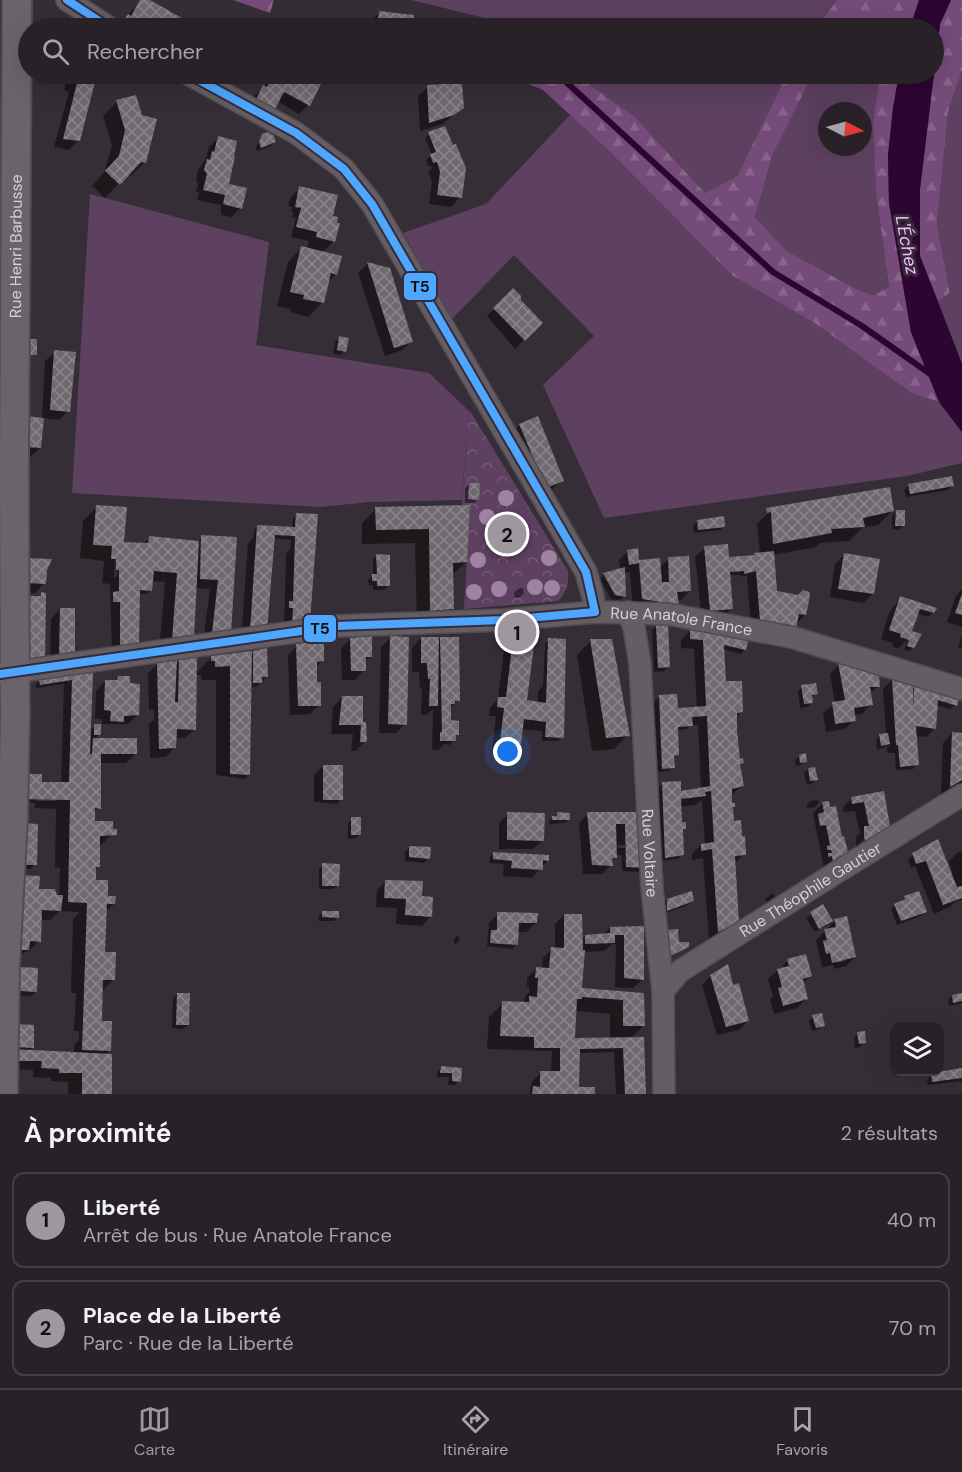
<!DOCTYPE html>
<html lang="fr">
<meta charset="utf-8">
<style>
:root{--surface:#282228;--page:#302a30;--text:#f1f3f6;--muted:#a5a4a8;--line:#443f45;--accent:#9f97a0}
body{margin:0;font-family:"DM Sans",sans-serif;background:var(--page);color:var(--text)}
.controls{position:absolute;right:18px;bottom:18px;display:grid;overflow:hidden;border-radius:12px;box-shadow:0 6px 24px #0002}
.controls button{width:54px;height:54px;display:grid;place-items:center;padding:0;border:0;border-bottom:2px solid var(--line);background:var(--surface);color:var(--text);font:30px sans-serif}
.compass{position:absolute;left:818px;top:102px;width:54px;height:54px;border-radius:50%;background:var(--surface);box-shadow:0 6px 24px #0002;rotate:96deg}
.you{position:absolute;left:508px;top:752px;width:21px;height:21px;margin:-15px;border:4px solid #fff;border-radius:50%;background:#1a73e8;box-shadow:0 0 0 9px #1a73e833}
.badge{display:grid;place-items:center;width:39px;height:39px;border-radius:50%;background:var(--accent);color:#111;font-size:20px;font-weight:700}
.pin{position:absolute;translate:-50% -50%;border:3px solid #fff;box-shadow:0 2px 6px #0006}
.list{margin:0;padding:0;list-style:none}
h2{display:flex;justify-content:space-between;align-items:center;height:78px;margin:0;padding:0 24px;font-size:26px}
h2 small{font-size:20px;font-weight:400;color:var(--muted)}
.list li{display:grid;grid-template-columns:39px 1fr auto;gap:18px;align-items:center;box-sizing:border-box;height:96px;margin:0 12px 12px;padding:0 12px;border:2px solid var(--line);border-radius:12px}
.list b{display:block;font-size:22px;white-space:nowrap}
.list p{margin:0;font-size:20px;white-space:nowrap;color:var(--muted)}
.list em{font-size:20px;font-style:normal;color:var(--muted)}
.icon{flex:none;width:33px;height:33px;fill:none;stroke:currentColor;stroke-width:2;stroke-linecap:round;stroke-linejoin:round}
.map{position:relative;flex:none;width:962px;height:1094px;overflow:hidden}
.search{position:absolute;background:var(--surface);box-shadow:0 6px 24px #0002;left:18px;right:18px;top:18px;height:66px;display:flex;align-items:center;gap:15px;box-sizing:border-box;padding:0 21px;border-radius:33px;color:var(--muted);font-size:22px}
.sheet{height:294px;background:var(--surface)}
nav{display:flex;justify-content:space-around;align-items:center;box-sizing:border-box;height:84px;border-top:2px solid var(--line);background:var(--surface);font-size:16px;color:var(--muted)}
nav a{display:grid;justify-items:center;gap:3px}
nav .on{color:var(--accent)}
.map>svg:first-child{display:block}
.grass{fill:#5e4161;fill-rule:evenodd}
.forest{fill:url(#forest-firs)}
.park{fill:url(#park-crowns)}
.water{fill:#2d0532}
.shadow{fill:#0007;fill-rule:evenodd}
.lines{fill:none;stroke-linecap:round;stroke-linejoin:round}
.stream{stroke:#2d0532;stroke-width:6}
.building{fill:url(#building-cross-hatch)}
.street-casing{stroke:#514b52;stroke-width:24}
.secondary-casing{stroke:#514b52;stroke-width:32}
.street{stroke:#645e64;stroke-width:21}
.secondary{stroke:#6b636b;stroke-width:28}
.bus-1-casing{stroke:#372b39;stroke-width:12}
.bus-1{stroke:#4da6ff;stroke-width:8}
.tree{fill:#9f84a1}
.labels{text-anchor:middle;dominant-baseline:central;stroke-width:6;stroke-linejoin:round;paint-order:stroke}
.street-label{font-size:16px;fill:#d8d0d9;stroke:#372b39}
.water-label{font-size:18px;font-style:italic;fill:#f6befc;stroke:#372b39}
.line-badge{stroke:#372b39;stroke-width:2}
.pale-badge-label{font-size:16px;text-anchor:middle;font-weight:bold;fill:#111}
</style>
<div class="map">
<svg width="962" height="1094" viewBox="0 0 962 1094">
<defs>
<pattern id="forest-firs" width="22" height="20" patternUnits="userSpaceOnUse" patternTransform="scale(1.5)"><rect width="22" height="20" fill="#754b7a"/><path d="M5 1l3.5 6h-7zM16 11l3.5 6h-7z" fill="#88648c"/></pattern>
<pattern id="park-crowns" width="20" height="18" patternUnits="userSpaceOnUse" patternTransform="scale(1.5)"><rect width="20" height="18" fill="#5e4161"/><path d="M2 6a3 3 0 1 1 6 0M12 15a3 3 0 1 1 6 0" fill="none" stroke="#745b77"/></pattern>
<pattern id="building-cross-hatch" width="8" height="8" patternUnits="userSpaceOnUse" patternTransform="scale(1.5)"><rect width="8" height="8" fill="#706a70"/><path d="M0 0l8 8M0 8l8-8" fill="none" stroke="#8a858a"/></pattern>
</defs>
<rect width="100%" height="100%" fill="#352e36"/>
<!-- grass -->
<path class="grass" d="M411,0H837L816,28H507L493,20Z
M962,71V364L938,301L950,293L937,225L948,112Z
M575,74H787L737,176L705,193L635,117Z
M813,74H880L873,122L876,192L889,287L875,295L858,290L787,251L755,217L772,156ZM827,111H863V147H827Z
M570,115L607,149L733,276L816,324L911,393L939,402L962,432V463L907,476L604,518L543,385L594,336L514,255L452,319L403,233L486,204Z
M90,194L269,242L256,345L429,373L468,410L462,500L370,502L320,507L72,493Z"/>
<!-- forest -->
<path class="forest" d="M233,0H274L270,13Z
M837,0H919L910,28H816Z
M951,0H962V71L948,112L937,225L950,293L938,301L920,256V189L940,24Z
M505,74H575L635,117L705,193L737,176L787,74H813L772,156L755,217L787,251L858,290L874,295L889,287L876,192L873,122L880,74H899L893,108L888,155L889,203L911,332L939,402L911,393L816,324L733,276L607,149L543,90Z"/>
<!-- park -->
<path class="park" d="M468,410L472,414L568,571C569,584 567,591 558,601L464,609L470,505H462Z"/>
<!-- water -->
<path class="water" d="M919,0H951L940,24L920,189V256L962,364V432L939,402L911,332L889,203L888,156L893,108L899,74H934V28H910Z"/>
<!-- shadow -->
<path class="shadow" d="M141,0H147L185,22L181,28H117Z
M380,12L412,16L411,28H370L371,21Z
M72,21L82,28H64Z
M68,74H95L78,141L69,150L54,147L69,92L64,90Z
M271,74H299L319,84L308,105L299,114L277,101L265,117L248,108L254,96L264,87Z
M428,87L463,107L443,124L420,131L418,96Z
M117,102L145,162L131,176L127,175L105,198L92,186L105,171L112,145L103,116Z
M429,134L460,197L451,207L429,204L432,182L428,172L433,167L429,166L426,160L432,155L425,138Z
M263,136L275,142L271,146L257,151L256,147Z
M218,138L227,185L241,208L231,217L221,215V205L197,200L199,192H196L198,184L196,180L198,170L206,159L209,147Z
M300,188L330,221L334,241L322,253L336,274L327,283L322,303L308,317L290,312L291,309L277,306L288,262L302,248L307,249L309,241L291,237L296,218L292,217L294,212L291,211L292,207L288,206L291,197Z
M0,206H3L2,240L0,243Z
M367,264L389,269L412,341L402,350L385,356L358,273Z
M513,290L519,300L541,323L515,349L487,316Z
M339,338L345,351L341,355L333,354L335,342Z
M55,352L68,411L59,420L42,418L40,448L30,457L16,455L42,419L45,361Z
M520,425L562,480L553,489L536,496L511,434Z
M469,484L478,499L474,503H465V489Z
M909,485L952,486L948,490L906,497L904,490Z
M468,506L466,562L451,576L452,609L438,623L417,625L415,543L362,544V523L376,509Z
M97,507L123,543L143,545L149,538L198,542L202,536L236,538L229,633L203,642L210,589L195,588L193,637L159,653L165,582L151,581V590L146,594H138L137,644L112,655L110,584L102,583L104,561L80,558L83,521ZM115,561H118L117,577H114Z
M771,510L892,511L878,525L862,528L849,541L820,543L816,547L773,555L775,592L805,615L796,624L751,630L747,575L740,577V575H729L731,609L722,618L702,620L695,557L705,548L724,559L752,557L755,554H760L757,524Z
M896,512L903,525L899,530L892,529V516Z
M297,515L309,621L284,633L286,554L290,549L291,540L273,538L266,629L241,640L248,543L253,538L254,530L258,526L292,529L293,519Z
M697,522L724,526L720,530L694,533L693,526Z
M628,551L637,562L659,568L669,559L690,591L681,600H677V604L668,613L633,608L630,572L623,573L624,596L620,600L611,599L600,579L604,575L620,570L619,560Z
M845,554L873,594L863,603L830,597L835,564Z
M377,555L388,586L384,590H373V585H369L368,580L373,575V559Z
M45,570L44,583L35,593L17,592Z
M523,588L524,593L520,597L515,598L514,593L518,589Z
M962,589V627L947,622L956,596Z
M900,598L933,612L928,617L917,613L908,637L913,647L909,651L904,650L908,639L898,649L892,646L893,643L881,639L889,613Z
M60,609L73,653L50,664L51,619Z
M657,626L668,667L664,671L654,672L652,630Z
M690,631L745,649L741,654L723,649L724,682L741,712L736,718L738,760L742,763L739,766L742,786L730,796L732,822L744,854L735,863L737,922L728,931L709,940L703,858L692,860V854L701,845H705L702,800L695,805L680,807L681,823L685,828L681,832L682,854L678,859L661,861L659,788L663,783L680,793L701,789L698,725H691L687,729L676,730L677,755L672,760L673,767L669,771L658,772L656,728H651L650,706L659,697L676,710L697,708L694,649L681,648V640Z
M962,635V648L958,647Z
M390,638L405,724L396,733H379L381,647Z
M421,638L458,639V700L449,709L450,722L457,734L450,745L444,744L438,750H432L433,709L427,715H421L422,688H420L419,672H412V648Z
M350,639L371,657L364,661V670L355,680H342L341,649Z
M513,640L525,702L538,703V691L543,686L545,644L549,640L562,737L558,741H542V731L521,729L519,743L510,753L492,750L496,716H489L490,708L498,699L504,649Z
M591,641L628,735L614,749L592,751L577,655Z
M297,646L322,661L316,667L319,705L310,714L290,715L288,655Z
M254,653L266,677L256,687H250L249,775L245,779L216,775V680H202L201,675H195V729L185,738H175V747L166,757L150,758L149,724L154,719V710H149L148,673L158,664L175,666L180,661L195,674L211,658L250,657Z
M839,665L878,686L874,690L869,691L871,704L862,714L853,715L854,720L845,729L826,732L823,713L835,703L830,674Z
M92,674L90,731L95,726L100,734L94,739L135,754L126,763H100L99,808L93,812V822L111,835L98,848L99,866L94,870V881L114,904L105,912L103,953L113,980L102,991L101,1023L109,1051L105,1055L111,1094H68V1082L51,1081V1078L33,1077V1070L4,1069L6,1035L32,1048L29,1051L74,1053V1045L79,1040V1031H74L76,993H71L73,919L80,912L59,911L50,920H40L39,941L30,950L24,953H14L37,890L59,897L60,868L55,867L56,809L35,808V803L16,802L41,787L61,784L64,684L36,688L35,685L40,681ZM36,798H57V801H36Z
M118,677L137,715L128,724H102V719H95L96,691L105,681L114,682Z
M892,680L911,690L915,687L955,705L951,709L936,705L935,728L926,737L915,736L917,764L913,769L896,770L895,753H887V745L884,748L877,749L876,740L880,735L886,734L883,689Z
M802,687L816,693L811,698L812,702L808,707L800,708L798,691Z
M342,697L362,723L365,741L356,751H351L353,734H331L333,707Z
M952,733L962,734V782L941,795L943,743Z
M799,756L806,761L801,765L796,766L795,760Z
M323,766L341,799L337,804L314,802V775Z
M809,769L816,779L812,784L807,785L804,773Z
M882,792L889,825L881,833V830L859,843L860,846L856,849V837L860,833L855,811L843,812V807L852,798Z
M818,800L819,802L815,807L807,808V805L811,801Z
M823,803L847,852L837,861L824,869L813,813Z
M508,814L543,840L533,849H499V823Z
M558,814L569,819L565,823L549,824V821Z
M588,814H642L643,867L639,872L622,871V855H615L611,861V865L602,874H583L579,823ZM618,845H636V848H618Z
M352,819L360,834L356,838L348,839V823Z
M36,825L35,864L31,869L16,868Z
M410,847L429,858L424,863L405,861V852Z
M920,850L950,873L952,872L949,861L958,852L962,851V900L955,902L950,907L934,914L915,866L911,868L908,859Z
M494,853L548,860L532,878L503,876L504,864L489,863L490,857Z
M323,865L338,885L333,889H319V869Z
M386,881L420,897L431,916L422,926L396,924L397,908L376,907L377,890Z
M773,893L775,896L767,903L765,899Z
M918,893L925,912L921,916L897,925L891,909L904,898Z
M667,900L692,901L688,905L663,914V905Z
M823,906L832,922L815,932L806,918Z
M322,912L338,917L334,921H319L318,917Z
M498,914L536,923L526,932H517L516,945L512,949L487,946L489,923Z
M564,915L581,941L585,936L603,935L610,928H643V979L633,988L615,987L616,944H612L604,951L583,952L580,989L643,995V1026L630,1039L645,1094H616L614,1052L578,1053V1088L593,1094H529L532,1082L541,1072H551L552,1051L487,1049L489,1017L503,1003L524,1004L525,997L529,992V987L527,986V978L536,969H542L543,958L552,949H555V924ZM575,1011L610,1014V1039L574,1040Z
M835,921L855,957L846,966L834,969L833,965L822,967L816,940ZM846,958V961L836,963V960Z
M458,935L460,941L454,945V939Z
M788,961L810,976L802,984L806,999L797,1008L774,1014L770,999L773,996L768,979L778,970L784,968L783,965Z
M21,969L36,991L32,996L16,995L17,973Z
M711,976L732,986L748,1021L739,1030L717,1035L702,985Z
M177,994L188,1025L183,1029L172,1028L173,999Z
M962,994V1003L949,1006L948,1000L952,996Z
M813,1017L824,1025L819,1029L812,1031L809,1021Z
M858,1034L864,1043L860,1047L855,1048L854,1038Z
M441,1068L460,1069L459,1081L455,1085H448L449,1077H437V1072Z
M962,1070V1081L928,1085L927,1079L932,1075Z"/>
<g class="lines">
<!-- stream -->
<path class="stream" d="M565,81L773,272L862,326L933,376"/>
</g>
<!-- building -->
<path class="building" d="M140,0H150L187,21L183,28H161L152,23L149,28H128L121,25L128,14L131,16Z
M379,11L414,15L412,28H377Z
M72,19L85,28H69Z
M74,74H97L80,141L63,139L77,83L72,81Z
M274,74H302L321,84L310,106L284,92L275,109L256,99L263,85L267,87Z
M462,83L464,108L454,115L429,123L427,85Z
M136,95L142,115L157,119L146,163L141,162L120,185L105,171L119,156L125,130L116,100Z
M445,126L453,145L456,144L466,168L462,198L437,195L440,172L437,162L433,163L430,154L436,152L428,132Z
M268,132L274,136L276,142L261,148L259,142L262,134Z
M218,136L237,141L234,156H235L229,184L247,188L242,209L223,204L225,195L203,190L207,174L204,170L207,159L210,160L212,151L214,152Z
M299,186L338,195L333,216L338,217L337,223H340L335,242L316,237L317,232L296,227L301,208L295,207Z
M301,246L342,256L337,275L331,273L324,303L303,299L304,295L290,292Z
M367,262L390,268L413,342L394,348Z
M513,288L521,296V300L543,323L525,341L493,308Z
M339,336L349,338L346,352L337,350Z
M27,339H37V355H27Z
M54,350L76,352L70,412L50,410Z
M25,416L44,418L41,448L25,447Z
M538,416L564,481L546,488L519,424Z
M952,476L954,486L910,494L908,484Z
M469,483H480L479,500L468,499Z
M890,487L894,511L863,518L865,527L831,529L832,533L773,544L771,512L767,513L766,508Z
M96,505L127,507L124,542L148,543L149,536L199,541L194,637L172,640L177,573L154,571L152,591L140,590L139,645L120,647V602H113V592L119,591V570H116V559H111L112,546L93,545Z
M470,505L467,562L453,563L454,609L430,611L429,529L376,530L375,507Z
M896,510H905V526H895Z
M296,513L318,514L310,622L292,625L293,608H289V601H293L295,536L275,535L267,630L250,631L257,525L295,527Z
M724,516L725,527L698,530L697,520Z
M201,535L237,537L231,634L212,633L218,580L200,579Z
M728,544L729,557L755,555L754,553L774,551L777,591L798,595L803,590L809,592L810,596L806,615L799,614L796,629L760,621L756,571L744,574V571L730,572L733,609L710,611L704,546Z
M638,548L639,560L660,558L662,582H669L668,557L689,556L691,591L677,592L679,605L642,599L639,563L629,565L627,550Z
M844,553L880,559L874,594L838,589Z
M376,554L390,555V586H377V581H372V574H377Z
M26,558L52,559L47,570L46,584L26,583Z
M625,567L626,597L615,595L603,573Z
M41,592L46,593V596L45,660L27,661L25,596H41Z
M962,594V615L955,613Z
M900,596L937,608L934,613L920,609L912,631L922,634L914,648L907,646L909,640L900,637L901,634L889,630Z
M60,608H75V654L59,656Z
M661,623L668,625L670,667L658,668L656,625Z
M690,629L748,641L746,650L724,645L726,681H742L743,712L737,713V730L740,759L743,758L744,763L740,764L744,786L732,789V803H735V807H733L734,821L741,820L742,836H745L746,855L735,856L739,922L718,932L712,849L701,851V844L714,842L711,791L705,792L706,796L681,799L682,822H686V829H683L684,855L665,858L662,782L681,781V791L710,786L707,716L692,717L693,726L678,727L679,755L674,756L675,768L662,769L659,695L677,694L678,708L706,706L703,640L690,639Z
M372,636V657H366V671H351L350,638Z
M390,636L409,637L407,725L388,724Z
M421,637H439L438,706H429L430,679H428L427,663H421Z
M440,637H459L460,701H455V704H451V720L459,721V735H456V741H440V732H442Z
M513,638H535L527,700L546,703L548,638L566,639L564,738L545,737L546,722L524,719L521,744L500,742L504,708L497,707L498,697H506Z
M590,639H612L630,736L606,738Z
M324,641V661L317,662V682H321V706H298L296,644Z
M267,648L268,677H262V683H253V651Z
M252,651L250,775L230,774V666L215,667V661H211V656Z
M197,657L196,730L177,729L176,748L159,749L157,663L177,660L175,702H178L179,660Z
M838,663L879,675L880,687H870L873,705L854,708L856,721L835,724L832,702L845,700Z
M93,672L90,754H92L93,738H137V754H101V809L95,808V821H113V829H117V835L100,836V867H96V880H108V896H116L115,904H107L105,952H116L115,980H103L102,1021H112L111,1051L82,1050L87,903L68,902L70,800L19,799L20,774H42V782H69L72,680L40,685L39,680Z
M118,676H130V683L140,684L139,715L124,716V722L110,721L111,711L104,710L105,680H117Z
M892,679L913,685L914,710V685L959,699L957,706L938,700L936,729L916,726L919,765L900,767L898,745H896Z
M816,683L818,694L812,695L813,703L804,704L801,685Z
M342,696H363V722H366L367,742H360L361,725H339Z
M94,724H101V735H94Z
M952,732L962,733V780L950,787Z
M888,733L890,744L881,746L879,734Z
M806,753L807,762L800,763L799,755Z
M323,765H343V800H323Z
M815,767L818,780L810,781L808,768Z
M884,791L890,826L866,841L864,838V826H869L864,802L852,804L851,797Z
M829,801L830,807L836,806L842,837L844,836L848,852L833,862L832,856L828,857V853H832L831,850H827V846L830,845L826,825L820,826L818,814L824,812L822,802Z
M507,812L545,813L544,841L507,840Z
M557,812L570,813V820H552V816H557Z
M587,812H644L645,868L626,867L625,824H616L617,858H612L613,866L592,865Z
M351,817H361V835H351Z
M21,823L38,824L37,865H20Z
M938,839L957,887L962,886V898L943,905L926,861L916,864L912,853Z
M409,846L431,847L430,859L409,857Z
M493,852L549,855V861L543,860V870L511,868L512,861L493,859Z
M322,863L340,864L339,886H322Z
M19,875L40,876L39,889H55L57,895H63L61,911L42,910L41,942L30,941L29,950H17Z
M385,880L423,881L422,896L433,897L432,917L405,915L406,899L384,898Z
M692,891L694,901L667,911V899Z
M919,891L927,912L901,921L894,904L905,899L904,896Z
M823,904L833,921L819,929L810,912Z
M322,911H339V918L322,917Z
M497,912L538,913L537,923H519L518,945L490,943L491,930H497Z
M564,914H582L583,950H585L582,988L644,993L645,1026H623V1000L582,997V999H577L575,1038L644,1037L646,1094H625L623,1048L580,1049L579,1087H595V1094H532L533,1086L540,1087V1071H560V1048H534V1037L500,1036L502,1001L529,1002V996L537,997L538,978H535L536,967L549,968L551,947L564,948Z
M847,916L856,957L832,963L830,953L826,954L823,941L827,940L824,929L836,927L834,919Z
M644,926V980L624,978V935H615V943L585,944V935L610,933V927Z
M678,929L679,942H689V947L668,957L667,930Z
M806,954L812,976L803,979L808,999L783,1006L778,988L782,987L777,969L789,966L787,959Z
M728,964L733,985L739,983L749,1021L726,1027L710,975Z
M20,967L38,968L37,992L20,991Z
M177,993H190L189,1025H176Z
M962,993V1001L953,1003L952,995Z
M822,1013L825,1026L816,1028L812,1015Z
M15,1024L34,1025V1048L14,1047Z
M865,1031L866,1043L859,1044L857,1032Z
M13,1049L112,1054V1094H82V1073H59V1069L41,1068L42,1061H13Z
M441,1066L462,1068L461,1082L452,1081V1073H440Z
M962,1068V1078L932,1082L931,1073Z"/>
<g class="lines">
<!-- street casing -->
<g class="street-casing">
<g id="street">
<path d="M67,0L110,28"/>
<path d="M188,74L296,133L344,169L372,204L586,572L593,597L595,612"/>
<path id="s1" d="M628,612L634,627L640,664L652,888L663,991L664,1094"/>
<path id="s2" d="M0,674L336,626L504,620L595,612L668,614L791,637L962,689"/>
<path id="s3" d="M663,991L680,971L842,869L962,795"/>
</g>
</g>
<!-- secondary casing -->
<g class="secondary-casing">
<g id="secondary">
<path id="s4" d="M3,1094L5,966L13,818L15,716L14,465L17,0"/>
</g>
</g>
<!-- street -->
<use href="#street" class="street"/>
<!-- secondary -->
<use href="#secondary" class="secondary"/>
<!-- bus-1 casing -->
<g class="bus-1-casing">
<path id="bus-1" d="M67,0L110,28
M0,674L336,626L504,620L595,612L586,572L372,204L344,169L296,133L188,74"/>
</g>
<!-- bus-1 -->
<use href="#bus-1" class="bus-1"/>
</g>
<!-- trees -->
<g class="tree">
<circle cx="506" cy="498" r="8"/>
<circle cx="487" cy="517" r="8"/>
<circle cx="514" cy="546" r="8"/>
<circle cx="549" cy="558" r="8"/>
<circle cx="478" cy="560" r="8"/>
<circle cx="535" cy="587" r="8"/>
<circle cx="552" cy="588" r="8"/>
<circle cx="499" cy="589" r="8"/>
<circle cx="474" cy="592" r="8"/>
</g>
<g class="labels">
<!-- street labels -->
<g class="street-label">
<text stroke="none"><textPath href="#s4" startOffset="848">Rue Henri Barbusse</textPath></text>
<text stroke="none"><textPath href="#s2" startOffset="686">Rue Anatole France</textPath></text>
<text stroke="none"><textPath href="#s1" startOffset="243">Rue Voltaire</textPath></text>
<text stroke="none"><textPath href="#s3" startOffset="180">Rue Théophile Gautier</textPath></text>
</g>
<!-- water labels -->
<g class="water-label">
<text transform="translate(907 245) rotate(79)">L'Échez</text>
</g>
</g>
<g class="line-badge">
<rect x="403" y="272" width="34" height="29" rx="6" fill="#4da6ff"/>
<rect x="303" y="614" width="34" height="29" rx="6" fill="#4da6ff"/>
</g>
<g class="pale-badge-label">
<text x="420" y="292">T5</text>
<text x="320" y="634">T5</text>
</g>
</svg>
<div class="controls">
<button><svg class="icon" aria-label="layers" viewBox="0 0 24 24"><path d="M12 4l9 5-9 5-9-5zM3 14l9 5 9-5"/></svg></button>
</div>
<svg class="compass" viewBox="-18 -18 36 36"><path d="M0-13l5 13h-10z" fill="#e53935"/><path d="M0 13l5-13h-10z" fill="#a5a4a8"/></svg>
<div class="you"></div>
<div class="pin badge" style="left:517px;top:632px">1</div>
<div class="pin badge" style="left:507px;top:534px">2</div>
<div class="search"><svg class="icon" aria-label="search" viewBox="0 0 24 24"><circle cx="10" cy="10" r="6"/><path d="M15 15l6 6"/></svg>Rechercher</div>
</div>
<section class="sheet">
<h2>À proximité<small>2 résultats</small></h2>
<ul class="list">
<li><span class="badge">1</span><div><b>Liberté</b><p>Arrêt de bus · Rue Anatole France</p></div><em>40 m</em></li>
<li><span class="badge">2</span><div><b>Place de la Liberté</b><p>Parc · Rue de la Liberté</p></div><em>70 m</em></li>
</ul>
</section>
<nav>
<a class="on"><svg class="icon" aria-label="map" viewBox="0 0 24 24"><path d="M3 6l6-2 6 2 6-2v14l-6 2-6-2-6 2zM9 4v14M15 6v14"/></svg>Carte</a>
<a><svg class="icon" aria-label="directions" viewBox="0 0 24 24"><path d="M12 3l9 9-9 9-9-9zM9 14v-3h6M13 9l2 2-2 2"/></svg>Itinéraire</a>
<a><svg class="icon" aria-label="saved" viewBox="0 0 24 24"><path d="M7 4h10v16l-5-4-5 4z"/></svg>Favoris</a>
</nav>
